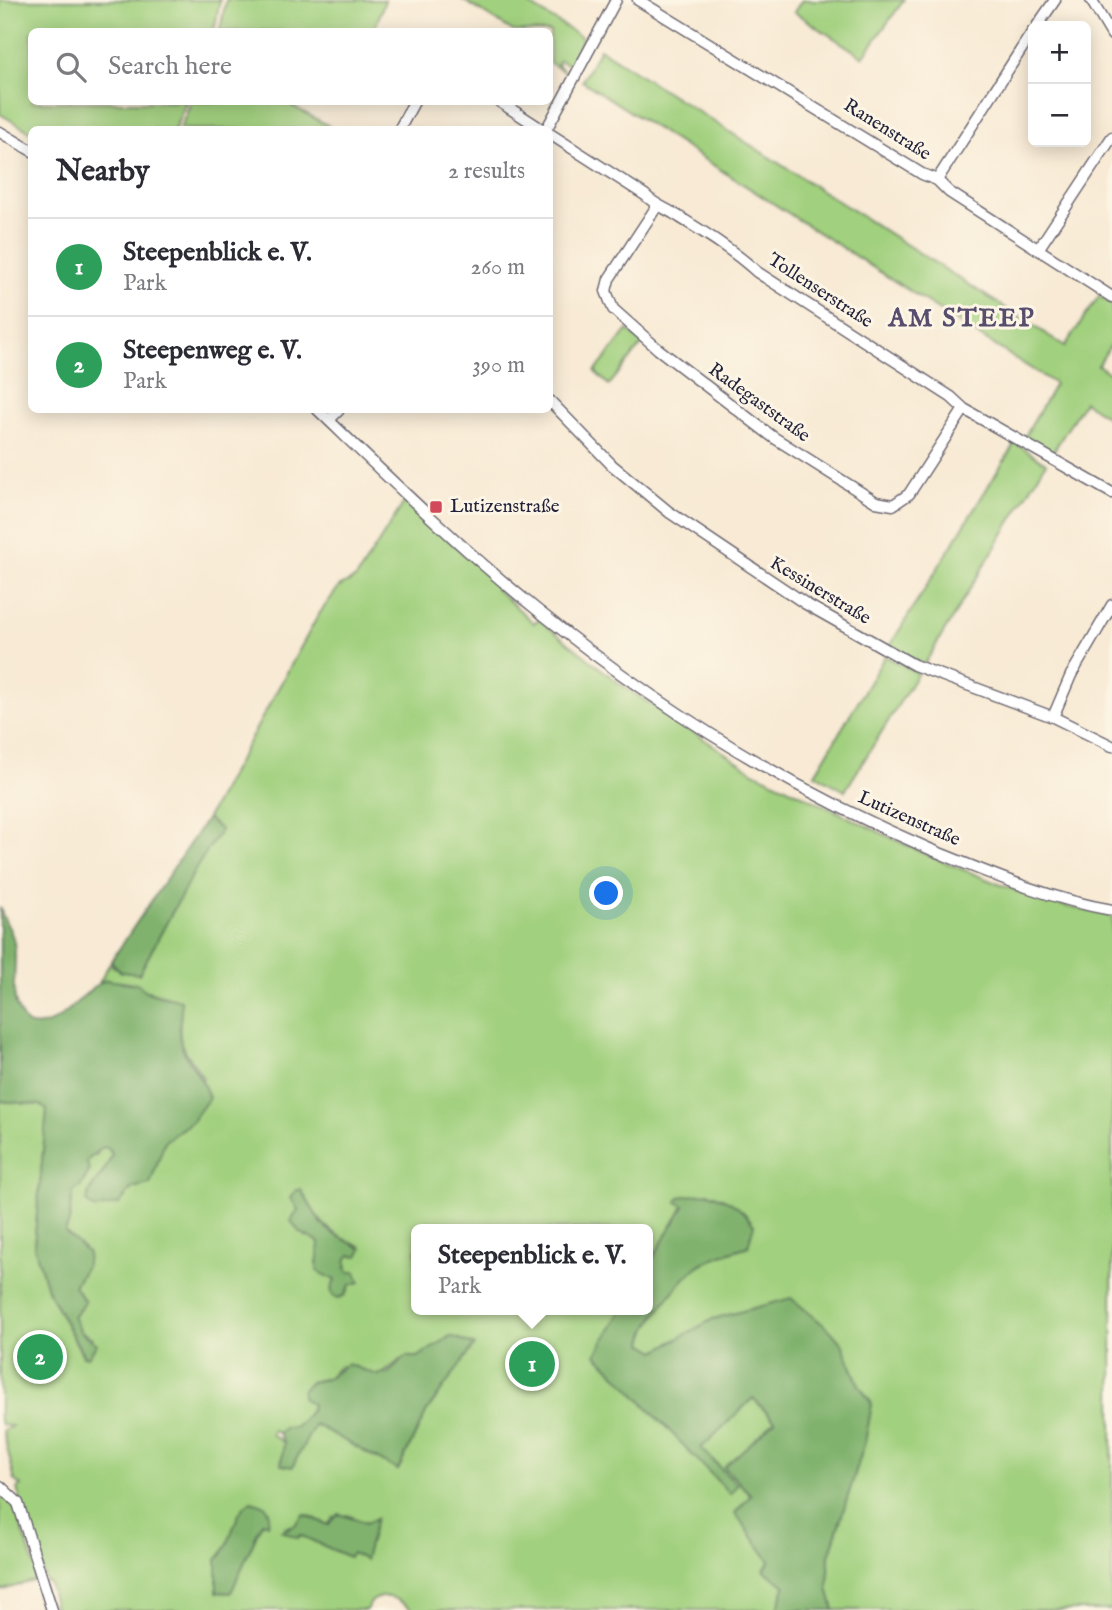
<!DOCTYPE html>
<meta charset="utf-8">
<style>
:root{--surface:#fff;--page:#f2f2f3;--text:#2b2b33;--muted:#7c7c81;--line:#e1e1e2;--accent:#d1495b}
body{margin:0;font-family:"IM FELL English",serif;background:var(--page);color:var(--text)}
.controls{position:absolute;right:21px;top:21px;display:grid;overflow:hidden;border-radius:10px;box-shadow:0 4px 18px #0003}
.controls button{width:63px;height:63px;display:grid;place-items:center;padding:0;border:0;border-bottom:2px solid var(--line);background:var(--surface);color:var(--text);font:35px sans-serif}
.you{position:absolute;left:607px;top:894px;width:24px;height:24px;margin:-18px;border:5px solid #fff;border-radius:50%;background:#1a73e8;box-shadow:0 0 0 10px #1a73e833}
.badge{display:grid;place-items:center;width:46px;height:46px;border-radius:50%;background:var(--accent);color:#fff;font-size:23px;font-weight:700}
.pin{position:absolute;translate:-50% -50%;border:4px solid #fff;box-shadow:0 2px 7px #0006}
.popup{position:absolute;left:411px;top:1224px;width:242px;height:91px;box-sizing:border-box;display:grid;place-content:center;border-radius:10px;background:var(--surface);filter:drop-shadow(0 2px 5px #0005);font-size:23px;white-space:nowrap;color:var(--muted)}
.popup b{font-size:26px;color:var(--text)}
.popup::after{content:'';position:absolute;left:50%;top:100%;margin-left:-14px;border:14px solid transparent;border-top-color:var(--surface)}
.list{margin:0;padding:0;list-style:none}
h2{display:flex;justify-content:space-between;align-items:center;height:91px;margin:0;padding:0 28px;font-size:30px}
h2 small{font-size:23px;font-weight:400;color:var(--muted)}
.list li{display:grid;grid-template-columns:46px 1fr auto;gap:21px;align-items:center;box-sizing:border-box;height:98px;padding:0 28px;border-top:2px solid var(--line)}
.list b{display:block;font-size:26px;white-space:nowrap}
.list p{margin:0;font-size:23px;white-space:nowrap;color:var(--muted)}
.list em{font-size:23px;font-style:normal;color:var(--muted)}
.icon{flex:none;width:38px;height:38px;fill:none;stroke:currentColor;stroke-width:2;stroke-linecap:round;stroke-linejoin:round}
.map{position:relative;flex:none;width:1112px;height:1610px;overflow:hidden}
.search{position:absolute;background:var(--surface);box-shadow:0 4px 18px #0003;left:28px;top:28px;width:525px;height:77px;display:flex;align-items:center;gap:18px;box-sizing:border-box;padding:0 24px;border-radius:10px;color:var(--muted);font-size:26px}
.panel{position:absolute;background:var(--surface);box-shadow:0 4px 18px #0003;left:28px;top:126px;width:525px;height:287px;border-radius:10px}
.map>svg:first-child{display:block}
.green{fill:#a1d07e;stroke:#62795c;stroke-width:2;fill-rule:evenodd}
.forest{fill:#80b26d;stroke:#516a54;stroke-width:2}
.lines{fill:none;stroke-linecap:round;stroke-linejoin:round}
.minor-casing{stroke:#6d6871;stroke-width:13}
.minor{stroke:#fff;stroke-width:10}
.poi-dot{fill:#d1495b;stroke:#fcf5e5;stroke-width:2.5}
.labels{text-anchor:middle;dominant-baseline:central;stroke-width:6;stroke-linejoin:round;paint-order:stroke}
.street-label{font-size:19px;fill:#22223b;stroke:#fcf5e5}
.poi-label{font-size:19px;fill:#22223b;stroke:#fcf5e5;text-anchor:start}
.district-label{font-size:26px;font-weight:bold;letter-spacing:2px;fill:#574e6d;stroke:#fcf5e5}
</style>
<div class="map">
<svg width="1112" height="1610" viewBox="0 0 1112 1610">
<rect width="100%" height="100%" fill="#fcf5e5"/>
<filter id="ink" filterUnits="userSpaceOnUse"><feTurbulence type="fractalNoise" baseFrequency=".0143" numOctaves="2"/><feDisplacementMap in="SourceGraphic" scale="14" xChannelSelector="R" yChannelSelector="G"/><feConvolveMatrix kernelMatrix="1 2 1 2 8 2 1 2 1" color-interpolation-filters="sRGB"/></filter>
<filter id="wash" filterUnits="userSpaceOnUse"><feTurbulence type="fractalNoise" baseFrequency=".00686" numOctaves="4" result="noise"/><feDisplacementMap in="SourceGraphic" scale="28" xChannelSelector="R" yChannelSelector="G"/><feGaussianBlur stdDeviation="1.57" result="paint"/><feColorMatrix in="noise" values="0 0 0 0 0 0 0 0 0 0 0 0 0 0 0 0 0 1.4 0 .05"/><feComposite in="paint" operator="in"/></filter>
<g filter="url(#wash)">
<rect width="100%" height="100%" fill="#f8ead4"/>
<!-- green -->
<path class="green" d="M0,0H220L214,31L32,32V102H186L175,129L32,130L31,132L0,114Z
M226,0H385L374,31H220Z
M463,0H522L583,38L569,65L559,60L557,64L565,72L550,63V32L513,31Z
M802,0H904L863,57L794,12Z
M600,49L1065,346L1099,296L1112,304V343L1098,365L1112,375V420L1084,402L1051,455L1024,438L1055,384L582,81Z
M191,102H285L329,126L327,130L180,129Z
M628,330L643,343L609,385L595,372Z
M1015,443L1046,463L924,665L889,647Z
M405,501L498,584L495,588L534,623L538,619L623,686L754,772L925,854L996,883L1050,903L1112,916V1610H834L828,1588L829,1556L865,1442L872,1404L859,1385L842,1344L713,1319L656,1351L643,1343C646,1323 680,1280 697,1267C710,1257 732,1252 748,1246L684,1205L648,1266V1229H416V1310H622L596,1354L737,1485L701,1448L753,1398L775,1421L751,1496L735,1513L770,1561L764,1570L785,1586L777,1610H412C399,1600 388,1591 372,1601L366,1610H55L49,1582H46L17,1489L21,1486L15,1481L3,1431L12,1426L1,1425L0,1420V1101L40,1105L47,1110L34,1245L47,1289L83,1356L88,1357L93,1338L81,1332L73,1317L83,1306V1298L74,1286L87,1264L84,1248L77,1246L65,1232L69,1222L73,1191L80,1187L90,1170L86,1162L88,1157L96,1155L102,1147L108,1148L112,1154C106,1177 84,1187 88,1204H118L132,1188L150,1184L165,1141L192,1121L203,1078L181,1044L178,1020L181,1000L107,980L99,983L111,961L113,967L139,974L196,868L220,830L207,818L319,614L339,587L356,578ZM301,1190C315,1219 331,1236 361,1246L346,1258C345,1272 357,1290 339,1298L335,1280L316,1265L320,1255L319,1242L306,1236L298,1211ZM450,1336L474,1345L427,1411L398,1470L314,1424L293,1466L283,1451L284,1443L271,1434L273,1430L278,1433C293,1429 311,1419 312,1404L306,1401L310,1382L327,1378L340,1366H354C382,1390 387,1364 407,1357C410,1356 414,1358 418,1357C429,1353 441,1342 450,1336ZM269,1513L267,1524L262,1521L230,1593L217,1592V1560ZM308,1515L328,1525L334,1517L348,1515L366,1523L375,1519L349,1557L300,1535L298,1538L285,1527L295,1525Z
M885,656L918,673L845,791L815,774Z
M0,1498H6L14,1506L39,1579L0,1591Z"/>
<!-- forest -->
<path class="forest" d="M207,818L221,830L196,868L139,974L121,972L111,961Z
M0,907C2,918 10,927 13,938C21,966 3,997 27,1024C60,1034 80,990 106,980L138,984C148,996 167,998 181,1000C183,1015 176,1028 181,1044C188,1064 202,1074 209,1098L192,1121L165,1141L150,1184L132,1188L119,1204L95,1209L88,1204C84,1187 106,1177 112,1154L108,1148L102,1147L86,1162L90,1170L80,1187L73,1191L69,1222L65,1232L88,1253L87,1264L74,1286L85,1302L73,1317L81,1332L97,1344L88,1357L84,1356L47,1289L34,1245L47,1110L40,1105L0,1101Z
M296,1190H301L321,1223L332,1233L362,1249L358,1256L351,1255L347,1258L346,1268L349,1272H356L360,1282L350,1285L345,1295L339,1298L333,1296L331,1289L335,1280L317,1271L319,1242L300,1233L291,1221L298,1210L291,1198Z
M708,1193C729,1199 742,1208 754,1225L748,1246C732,1252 710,1257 697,1267C680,1280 645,1323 643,1343L656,1351L713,1319L791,1298L831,1331L842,1344L859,1385L872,1404L865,1442L829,1556L828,1588L834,1610H777L785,1586L764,1570L770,1561L735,1513L751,1495L724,1467L775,1421L753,1398L701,1448L737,1485L730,1494L596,1354L622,1310H648V1266L684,1206L677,1202L680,1197Z
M451,1336L474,1345L427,1411L398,1470L315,1424L292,1467L281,1465L284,1443L278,1433L284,1428L296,1427L311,1411L312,1404L302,1398V1391L310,1382L327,1379L347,1364L377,1375L388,1373L406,1357H418Z
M251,1501L265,1505L269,1513L268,1524L262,1522L231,1593L217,1592V1560C234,1543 231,1514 251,1501Z
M304,1514L328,1525L339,1514L366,1523L376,1519L365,1560L352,1553L349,1557L300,1535L298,1538L282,1531L295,1525Z"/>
</g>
<g filter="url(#ink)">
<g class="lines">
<!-- minor casing -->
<g class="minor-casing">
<path id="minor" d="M638,0L922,174L937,180L949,192L1112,297
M1091,0L1112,35
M1037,26L1055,0
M500,102L543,130
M399,130L414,102
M546,130L616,0
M0,132L32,151
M550,134L645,195C655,205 665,208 676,215C705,233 733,250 757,272L951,397L964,409L1112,493
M937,180L1033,31
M657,206L609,279L606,291L613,309L658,349L773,437L876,502L893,505L909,494L964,409
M1039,248L1112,137
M550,401L612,465L669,512L806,604L914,665L1053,717L1112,746
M318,410C389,478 459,547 536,609C657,707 789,789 932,850C991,874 1049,899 1112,910
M329,420L339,410
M1053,717L1071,675L1112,605
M0,1486L18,1503L52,1610"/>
</g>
<!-- minor -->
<use href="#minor" class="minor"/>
</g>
</g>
<!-- markers -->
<rect class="poi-dot" x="429" y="500" width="14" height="14" rx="3.5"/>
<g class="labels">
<!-- street labels -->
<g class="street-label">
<text transform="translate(887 130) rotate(32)">Ranenstraße</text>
<text transform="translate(820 291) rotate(33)">Tollenserstraße</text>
<text transform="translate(759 403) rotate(36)">Radegaststraße</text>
<text transform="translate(820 591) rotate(31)">Kessinerstraße</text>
<text transform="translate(909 819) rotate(24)">Lutizenstraße</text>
</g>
<!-- poi labels -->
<g class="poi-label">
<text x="450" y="507">Lutizenstraße</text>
</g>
<!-- district labels -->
<g class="district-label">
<text x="962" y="318">AM STEEP</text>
</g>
</g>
</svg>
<div class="controls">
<button>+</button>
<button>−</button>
</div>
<div class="you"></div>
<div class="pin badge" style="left:532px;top:1364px;background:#2e9e5b">1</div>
<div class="popup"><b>Steepenblick e. V.</b>Park</div>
<div class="pin badge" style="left:40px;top:1357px;background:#2e9e5b">2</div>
<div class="search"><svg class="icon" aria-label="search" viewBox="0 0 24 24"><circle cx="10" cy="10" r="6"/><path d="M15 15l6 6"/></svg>Search here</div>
<section class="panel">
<h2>Nearby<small>2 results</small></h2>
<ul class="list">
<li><span class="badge" style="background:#2e9e5b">1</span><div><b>Steepenblick e. V.</b><p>Park</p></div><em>260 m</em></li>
<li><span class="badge" style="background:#2e9e5b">2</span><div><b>Steepenweg e. V.</b><p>Park</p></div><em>390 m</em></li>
</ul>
</section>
</div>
